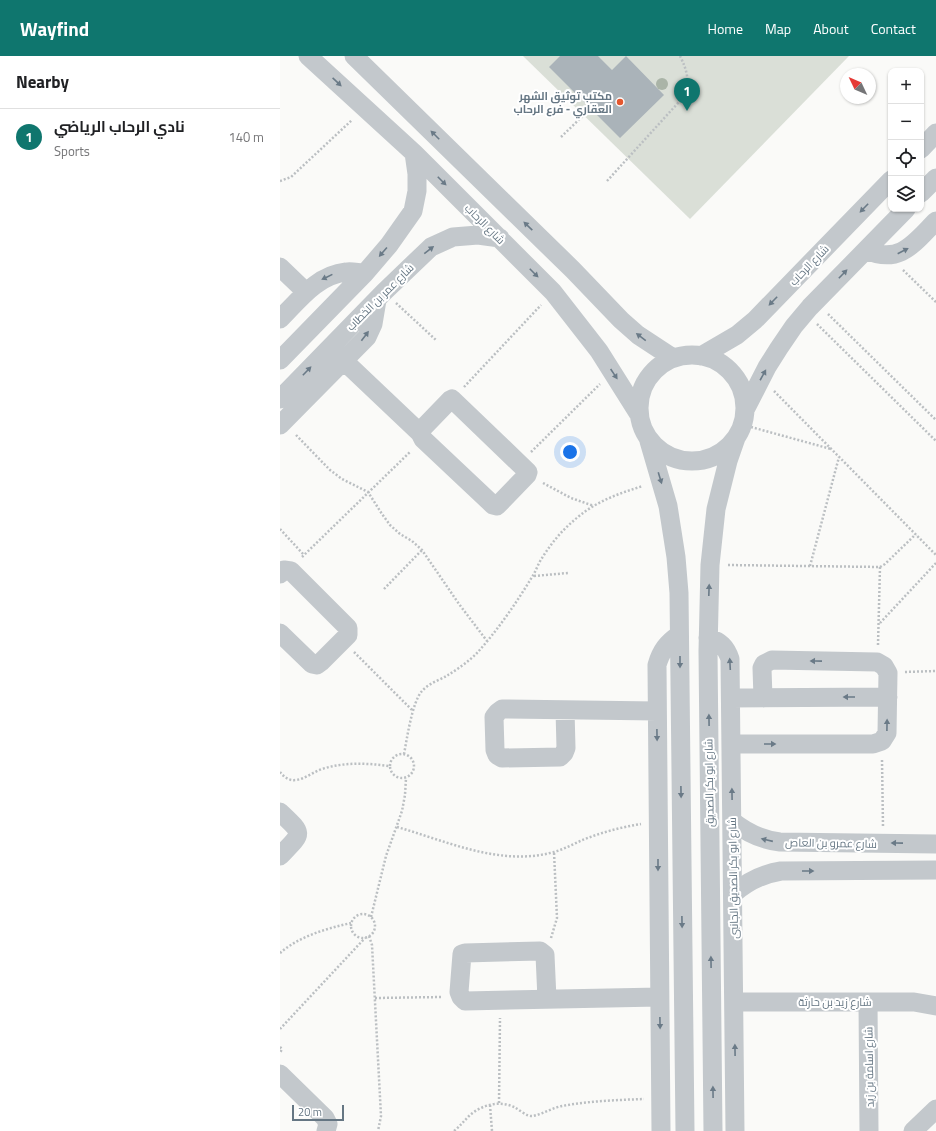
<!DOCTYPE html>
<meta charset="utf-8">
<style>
:root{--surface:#fff;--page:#f6f6f6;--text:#202124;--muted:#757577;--line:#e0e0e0;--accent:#0f766e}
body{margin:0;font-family:"Titillium Web",Cairo,sans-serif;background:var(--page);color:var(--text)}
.controls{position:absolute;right:12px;top:12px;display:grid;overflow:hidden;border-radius:8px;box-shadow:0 1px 3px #0004}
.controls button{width:36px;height:36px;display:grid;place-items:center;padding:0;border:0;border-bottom:1px solid var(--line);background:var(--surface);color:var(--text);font:20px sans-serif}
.compass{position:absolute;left:560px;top:12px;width:36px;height:36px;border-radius:50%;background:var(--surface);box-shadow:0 1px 3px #0004;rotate:314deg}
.scale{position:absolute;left:12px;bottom:10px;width:52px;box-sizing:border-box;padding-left:4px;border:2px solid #657683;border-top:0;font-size:11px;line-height:14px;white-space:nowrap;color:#657683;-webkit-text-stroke:3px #fff;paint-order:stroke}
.you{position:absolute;left:290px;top:396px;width:14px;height:14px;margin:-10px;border:3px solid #fff;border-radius:50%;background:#1a73e8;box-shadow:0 0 0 6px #1a73e833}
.badge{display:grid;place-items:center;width:26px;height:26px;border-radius:50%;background:var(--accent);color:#fff;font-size:13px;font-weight:700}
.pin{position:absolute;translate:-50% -33px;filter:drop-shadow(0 1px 2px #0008)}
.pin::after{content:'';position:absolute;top:21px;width:14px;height:12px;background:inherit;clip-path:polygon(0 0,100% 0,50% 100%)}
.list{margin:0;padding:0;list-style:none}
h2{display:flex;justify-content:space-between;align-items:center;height:52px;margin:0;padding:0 16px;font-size:17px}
h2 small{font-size:13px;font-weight:400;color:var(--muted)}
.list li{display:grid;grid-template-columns:26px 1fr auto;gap:12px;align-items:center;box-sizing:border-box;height:56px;padding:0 16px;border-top:1px solid var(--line)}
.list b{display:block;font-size:15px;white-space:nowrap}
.list p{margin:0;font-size:13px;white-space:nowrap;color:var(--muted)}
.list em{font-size:13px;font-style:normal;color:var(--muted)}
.icon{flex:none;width:22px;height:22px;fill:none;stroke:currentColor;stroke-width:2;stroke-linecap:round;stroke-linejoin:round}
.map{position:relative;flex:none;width:656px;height:1075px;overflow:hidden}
header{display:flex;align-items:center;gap:24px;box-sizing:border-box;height:56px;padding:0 20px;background:var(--accent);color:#fff}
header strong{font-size:19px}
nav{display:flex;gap:22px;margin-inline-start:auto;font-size:14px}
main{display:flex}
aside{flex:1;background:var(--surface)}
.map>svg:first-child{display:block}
.grass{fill:#dadfd7}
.building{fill:#aab3b9}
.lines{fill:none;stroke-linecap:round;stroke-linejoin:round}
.path{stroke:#bbbfc2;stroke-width:2.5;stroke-dasharray:2 2;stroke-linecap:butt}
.minor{stroke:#c3c8cc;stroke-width:19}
.tree{fill:#aab4a7}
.oneway{fill:#6a7a87}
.poi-dot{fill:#e4572e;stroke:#fff;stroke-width:1.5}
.labels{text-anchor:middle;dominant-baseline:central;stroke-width:4;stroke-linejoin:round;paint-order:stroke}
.poi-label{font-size:11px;font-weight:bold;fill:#657683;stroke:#fff;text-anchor:end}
.street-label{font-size:11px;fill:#657683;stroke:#fff}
</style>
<header>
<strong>Wayfind</strong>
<nav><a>Home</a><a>Map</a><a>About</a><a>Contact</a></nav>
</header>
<main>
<aside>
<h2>Nearby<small></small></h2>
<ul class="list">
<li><span class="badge">1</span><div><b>نادي الرحاب الرياضي</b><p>Sports</p></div><em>140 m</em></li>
</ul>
</aside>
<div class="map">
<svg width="656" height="1075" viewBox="0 0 656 1075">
<rect width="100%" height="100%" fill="#fafaf8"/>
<!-- grass -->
<path class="grass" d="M243,0H569L410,163Z"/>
<!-- building -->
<path class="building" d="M280,0H318L332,14L346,0L384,39L340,82L269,11Z"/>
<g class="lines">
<!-- path -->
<path class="path" d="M281,81L310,53
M0,125L11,121L72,64
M327,125L408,36C408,21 407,14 400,0
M623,214L656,246
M116,247L157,285
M548,258L656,364
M537,268L656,385
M184,331L261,249
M494,335L656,499
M471,371L551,393
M16,379L50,414L62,423L88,436L102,458L110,469L120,478L132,485L142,494L179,548L207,585
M251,396L320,328
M263,427L291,442L314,450
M0,473L24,499
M22,501L130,396
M448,509L600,511L605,508L636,478
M530,510L559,401
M254,520L288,517
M104,533L142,494
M600,567L656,507
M598,589L600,511
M74,596L133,655
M625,616L656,615
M110 710a12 12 0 1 1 24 0a12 12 0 1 1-24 0Z
M124,698C127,683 132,646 142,635C149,627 160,624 168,619C178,613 189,605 197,597C217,575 237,546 252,521C256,515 258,508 262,502C272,486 284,472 298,461C317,445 340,437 363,430
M602,704L603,771
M0,716C4,721 9,725 16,724C25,723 33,716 42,713C64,706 86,707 109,710
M117,771C167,785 220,811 274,796C285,793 295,787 305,783C323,776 342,771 361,768
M71 870a12 12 0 1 1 24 0a12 12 0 1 1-24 0Z
M91,861L106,800L122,755L125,739L126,722
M89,880L92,889L101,1060L98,1075
M271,882L277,862L274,796
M0,897C20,880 45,873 71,867
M95,942L162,941
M0,973L85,882
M0,991L2,993L0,997
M219,1047L220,962
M210,1049L212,1075
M174,1075C180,1070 184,1065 189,1060C201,1049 219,1044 234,1051C240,1054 247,1061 253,1060C263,1058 272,1052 282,1050C309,1045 337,1044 364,1043"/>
<!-- minor -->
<path class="minor" d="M28,0L134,97L273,236L319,295L358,357
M74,0L293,214L341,264L358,279L393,302
M641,93L656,77
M641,137L656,122
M586,194C620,209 634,187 656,165
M0,211L26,236
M0,263C19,244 37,219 66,216C72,215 79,217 85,217
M359 352a53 53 0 1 1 106 0a53 53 0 1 1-106 0Z
M421,300L457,279L475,264L611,124
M0,304L85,217L109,189L133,155L137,135V118L134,97
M63,304L140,377
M0,343L104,236L151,191L173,181L198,179L220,182
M172,343L248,416L247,419L217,450L213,449L143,383L140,377L142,373L170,344Z
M465,354L487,311L499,292L514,270L530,251L626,153
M0,369L87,281L93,268L97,244
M369,385L388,450L396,501L399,537L405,1075
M0,518L4,514L11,515L68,572V579L41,606L37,609L32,608L0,577
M428,582C440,585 446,591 450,603L455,1075
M451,642L608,641
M285,654L286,692L284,697L280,701L222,702L217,699L215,694L214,661L218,656L222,653L377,655
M451,688H593L602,685L607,677L608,617L604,610L597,606L492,604L484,608L482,612L483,642
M0,756C24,779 23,776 0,800
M452,765C467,777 481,784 500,786L656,788
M453,838C468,825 482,818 501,815L656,814
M267,943L265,899L260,895L185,897L182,898L179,936L181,941L185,945L379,941
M454,946H634L656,950
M588,946L589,1075
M0,1018L45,1062L48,1068L46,1075
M381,1075L377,609C381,595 387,587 399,579
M433,1075L428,595L430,509L436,453L448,405L456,382
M633,1075L656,1053"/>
</g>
<!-- trees -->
<circle class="tree" cx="382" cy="28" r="6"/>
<!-- one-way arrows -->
<defs><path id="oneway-solid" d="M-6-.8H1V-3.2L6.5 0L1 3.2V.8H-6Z"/></defs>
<g class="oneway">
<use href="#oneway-solid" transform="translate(57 26) rotate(43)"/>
<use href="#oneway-solid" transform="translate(155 79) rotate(-135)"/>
<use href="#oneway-solid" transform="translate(162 125) rotate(45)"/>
<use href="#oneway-solid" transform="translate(584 152) rotate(134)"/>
<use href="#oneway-solid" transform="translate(248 170) rotate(-136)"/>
<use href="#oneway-solid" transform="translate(149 194) rotate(-38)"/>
<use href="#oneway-solid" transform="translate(623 195) rotate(-27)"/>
<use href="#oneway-solid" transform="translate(103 196) rotate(131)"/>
<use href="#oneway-solid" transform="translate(254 217) rotate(45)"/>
<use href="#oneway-solid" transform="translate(563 218) rotate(-46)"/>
<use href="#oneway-solid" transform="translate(47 221) rotate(154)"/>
<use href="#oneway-solid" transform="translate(493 245) rotate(134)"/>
<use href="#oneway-solid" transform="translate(85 280) rotate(-53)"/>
<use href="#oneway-solid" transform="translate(361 281) rotate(-143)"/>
<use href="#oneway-solid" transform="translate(27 315) rotate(-46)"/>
<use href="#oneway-solid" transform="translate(334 318) rotate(56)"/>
<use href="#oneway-solid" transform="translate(483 319) rotate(-61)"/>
<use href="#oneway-solid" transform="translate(380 422) rotate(73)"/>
<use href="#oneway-solid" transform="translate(429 534) rotate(-88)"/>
<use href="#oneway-solid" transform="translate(536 605) rotate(-179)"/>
<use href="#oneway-solid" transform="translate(400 606) rotate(90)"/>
<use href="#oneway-solid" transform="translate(450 608) rotate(-93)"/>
<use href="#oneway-solid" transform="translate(569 641) rotate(180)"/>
<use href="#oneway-solid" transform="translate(429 664) rotate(-91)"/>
<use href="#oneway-solid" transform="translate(607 669) rotate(-89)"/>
<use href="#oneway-solid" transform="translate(377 679) rotate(89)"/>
<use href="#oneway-solid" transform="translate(490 688)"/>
<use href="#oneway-solid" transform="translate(401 736) rotate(89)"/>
<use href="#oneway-solid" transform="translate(452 738) rotate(-91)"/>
<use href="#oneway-solid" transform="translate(487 784) rotate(-167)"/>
<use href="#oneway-solid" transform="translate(617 787) rotate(-179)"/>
<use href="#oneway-solid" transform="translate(378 809) rotate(90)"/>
<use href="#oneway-solid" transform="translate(528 815)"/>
<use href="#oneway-solid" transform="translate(402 866) rotate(89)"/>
<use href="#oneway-solid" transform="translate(431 906) rotate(-91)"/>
<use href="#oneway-solid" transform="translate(380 967) rotate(89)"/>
<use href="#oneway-solid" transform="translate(455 994) rotate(-91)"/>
<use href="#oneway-solid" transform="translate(433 1036) rotate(-91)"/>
</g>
<!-- markers -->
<circle class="poi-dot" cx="340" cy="46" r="4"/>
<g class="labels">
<!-- poi labels -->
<g class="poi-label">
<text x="332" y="40">مكتب توثيق الشهر<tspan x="332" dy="13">العقاري - فرع الرحاب</tspan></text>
</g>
<!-- street labels -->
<g class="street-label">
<text transform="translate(205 168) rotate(45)">شارع الرحاب</text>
<text transform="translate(529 209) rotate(-46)">شارع الرحاب</text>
<text transform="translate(100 241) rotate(-45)">شارع عمر بن الخطاب</text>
<text transform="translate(429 727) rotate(-91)">شارع ابو بكر الصديق</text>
<text transform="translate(551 787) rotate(1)">شارع عمرو بن العاص</text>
<text transform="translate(453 822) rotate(-91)">شارع ابو بكر الصديق الجانبى</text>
<text x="555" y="946">شارع زيد بن حارثة</text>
<text transform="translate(589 1011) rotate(-91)">شارع اسامة بن زيد</text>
</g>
</g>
</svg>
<div class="controls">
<button>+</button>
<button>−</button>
<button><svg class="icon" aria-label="locate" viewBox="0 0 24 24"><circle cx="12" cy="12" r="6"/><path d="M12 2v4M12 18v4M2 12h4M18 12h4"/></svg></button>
<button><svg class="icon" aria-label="layers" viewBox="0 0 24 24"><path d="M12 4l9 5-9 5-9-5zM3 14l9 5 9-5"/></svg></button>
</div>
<svg class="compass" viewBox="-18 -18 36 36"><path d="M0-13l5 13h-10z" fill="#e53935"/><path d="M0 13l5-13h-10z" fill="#757577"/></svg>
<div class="scale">20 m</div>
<div class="you"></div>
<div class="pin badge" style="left:407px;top:55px">1</div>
</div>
</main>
